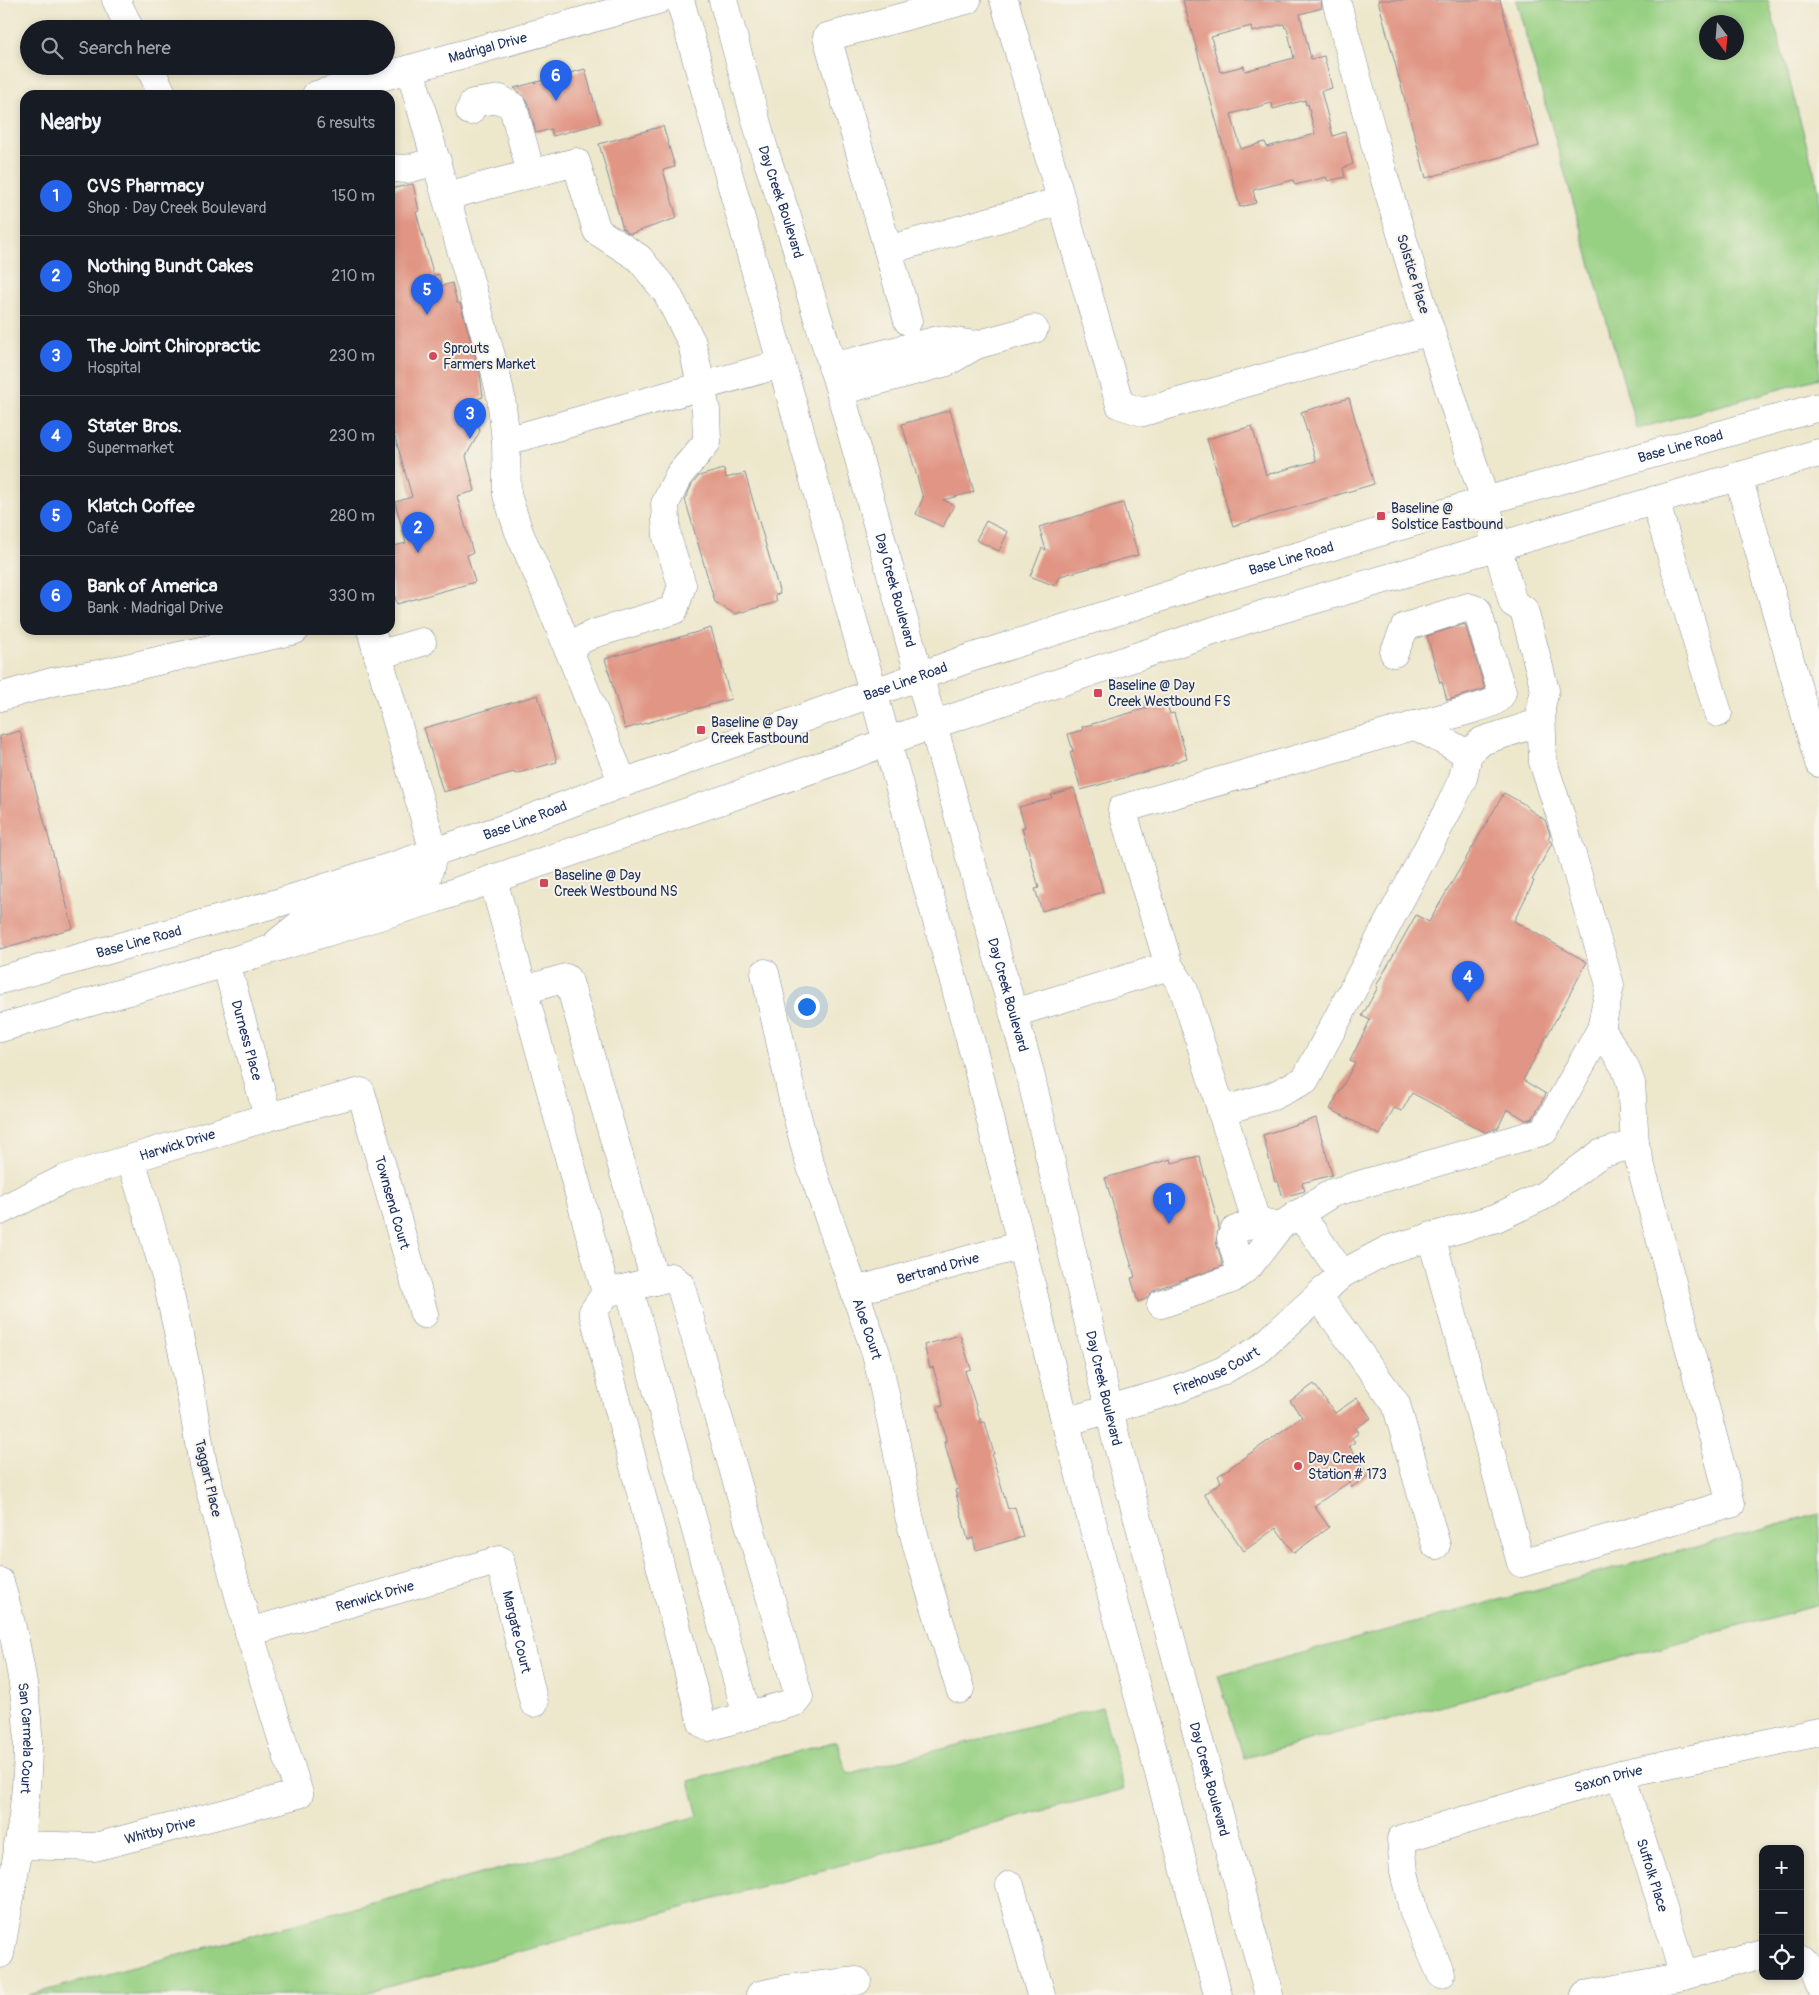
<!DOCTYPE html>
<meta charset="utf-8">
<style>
:root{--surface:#171b24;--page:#20242c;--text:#f1f3f6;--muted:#9ea1a6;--line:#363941;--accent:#2563eb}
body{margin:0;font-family:Pangolin,sans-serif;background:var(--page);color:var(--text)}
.controls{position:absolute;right:15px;bottom:15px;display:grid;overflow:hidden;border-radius:10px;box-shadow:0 2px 8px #0003}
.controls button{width:45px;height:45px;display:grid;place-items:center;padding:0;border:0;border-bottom:1px solid var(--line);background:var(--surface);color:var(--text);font:25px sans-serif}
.compass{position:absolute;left:1699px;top:15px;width:45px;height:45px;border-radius:50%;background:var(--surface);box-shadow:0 2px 8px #0003;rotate:164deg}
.you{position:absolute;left:806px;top:1006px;width:18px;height:18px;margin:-12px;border:4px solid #fff;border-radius:50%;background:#1a73e8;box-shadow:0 0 0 8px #1a73e833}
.badge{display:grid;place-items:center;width:32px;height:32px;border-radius:50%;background:var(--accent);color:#fff;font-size:16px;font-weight:700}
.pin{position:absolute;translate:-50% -41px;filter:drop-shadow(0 1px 2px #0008)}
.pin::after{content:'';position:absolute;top:26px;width:18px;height:15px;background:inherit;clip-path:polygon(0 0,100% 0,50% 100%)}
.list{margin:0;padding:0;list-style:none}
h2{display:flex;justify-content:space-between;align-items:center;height:65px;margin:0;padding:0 20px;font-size:21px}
h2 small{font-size:16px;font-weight:400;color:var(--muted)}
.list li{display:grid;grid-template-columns:32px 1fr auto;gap:15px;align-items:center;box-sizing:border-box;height:80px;padding:0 20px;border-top:1px solid var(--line)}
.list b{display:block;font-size:19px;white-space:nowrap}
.list p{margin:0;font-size:16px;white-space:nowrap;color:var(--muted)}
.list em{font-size:16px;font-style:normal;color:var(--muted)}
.icon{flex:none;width:28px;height:28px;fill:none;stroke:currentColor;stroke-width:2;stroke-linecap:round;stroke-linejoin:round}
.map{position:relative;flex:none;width:1819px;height:1995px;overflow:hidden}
.search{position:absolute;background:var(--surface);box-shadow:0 2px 8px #0003;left:20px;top:20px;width:375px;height:55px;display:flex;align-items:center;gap:12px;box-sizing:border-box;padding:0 18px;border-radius:28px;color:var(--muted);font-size:19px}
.panel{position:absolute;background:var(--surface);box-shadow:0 2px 8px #0003;left:20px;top:90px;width:375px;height:545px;border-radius:15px}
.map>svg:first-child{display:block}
.green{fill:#98d083;stroke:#5a8070;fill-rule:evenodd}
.building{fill:#e19685;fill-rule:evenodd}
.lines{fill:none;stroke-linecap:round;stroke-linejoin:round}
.minor-casing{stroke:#848b95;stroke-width:29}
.major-casing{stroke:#848b95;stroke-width:29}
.minor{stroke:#fff;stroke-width:28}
.major{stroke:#fff;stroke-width:28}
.poi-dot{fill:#d1495b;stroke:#f7f3e8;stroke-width:2}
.labels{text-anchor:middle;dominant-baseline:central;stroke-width:4;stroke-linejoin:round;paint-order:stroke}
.street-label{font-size:14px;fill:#1b2f5e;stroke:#f7f3e8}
.poi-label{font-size:14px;fill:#1b2f5e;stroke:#f7f3e8;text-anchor:start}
</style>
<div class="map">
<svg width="1819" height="1995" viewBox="0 0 1819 1995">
<rect width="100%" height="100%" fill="#f7f3e8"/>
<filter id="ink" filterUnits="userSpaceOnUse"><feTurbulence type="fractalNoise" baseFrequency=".02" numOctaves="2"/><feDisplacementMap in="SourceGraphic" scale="10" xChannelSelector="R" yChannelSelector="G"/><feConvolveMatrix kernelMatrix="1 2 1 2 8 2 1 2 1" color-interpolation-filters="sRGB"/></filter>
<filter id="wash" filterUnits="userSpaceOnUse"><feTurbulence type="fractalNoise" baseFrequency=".0096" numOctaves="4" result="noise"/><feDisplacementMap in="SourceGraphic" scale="20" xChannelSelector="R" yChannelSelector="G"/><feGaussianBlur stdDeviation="1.12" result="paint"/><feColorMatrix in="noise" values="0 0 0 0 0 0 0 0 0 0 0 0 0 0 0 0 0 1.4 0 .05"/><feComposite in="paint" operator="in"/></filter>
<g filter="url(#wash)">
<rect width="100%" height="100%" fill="#ede7cc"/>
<!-- green -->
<path class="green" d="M1516,0H1768L1819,191V378L1637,429ZM1706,22H1736V52H1706Z
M1819,1513V1605L1244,1758L1218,1676Z
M1102,1707L1124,1789L358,1995H29L698,1816L689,1781L837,1741L847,1774Z"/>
<g id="blocks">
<!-- building -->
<path class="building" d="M1183,0H1321L1322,8L1300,14L1311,59L1324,56L1332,88L1321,91L1333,136L1345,132L1353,164L1343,168L1345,177L1328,181L1326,177L1295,185L1293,180L1253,190L1256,203L1240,207ZM1284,24L1285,28H1287L1294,58L1245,71L1244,66L1220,72L1211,37L1251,26L1252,32ZM1305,100L1306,105L1308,104L1315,134L1267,147L1265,142L1241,149L1231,114L1272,103L1273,109Z
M1378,0H1500L1539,146L1426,178Z
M585,69L600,123L553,136L551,129L536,133L528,103L522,94L514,88Z
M663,126L675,167L663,170L677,218L630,234L623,229L599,144Z
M413,184L419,211L416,212L434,276L439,274L442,286L452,283L457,303H460L480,373L483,397L472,400L480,431L466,456L475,491L457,496L473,553L467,555L475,582L397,604L390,578V547L406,543L395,502L412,497L392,426L390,427V189Z
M1349,398L1374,484L1233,526L1207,439L1252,426L1266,475L1316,461L1301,412Z
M950,410L974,492L943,500L954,505L943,527L916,514L923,498L902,424Z
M724,469L726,478L745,473L780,594L775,595L777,602L735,614L715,602L685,499L692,484L699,476Z
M1123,503L1138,555L1060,576L1055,586L1030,576L1042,548L1046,550L1039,527Z
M986,521L1008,532L999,551L976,540Z
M1465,624L1485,689L1447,700L1442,682L1440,683L1427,636Z
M711,628L731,699L625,729L605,659Z
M538,695L557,762L515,774L514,772L443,792L424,728Z
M1165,698L1170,714L1174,713L1187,758L1173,763V764L1081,790L1070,752L1073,751L1068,734L1083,730L1082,727L1147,708L1146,704Z
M20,731L73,928L0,949V736Z
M1074,788L1103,892L1042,911L1035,889L1039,888L1022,828L1025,827L1019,807L1052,798L1051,795Z
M1504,793L1524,804L1530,810L1545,820L1550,834L1548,839L1552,843L1532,880L1534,881L1514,921L1587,962L1523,1080L1546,1094L1533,1118L1526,1120L1507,1109L1498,1128L1485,1132L1412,1093L1402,1111L1394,1108L1380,1135L1330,1109L1355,1063L1350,1061L1370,1020L1362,1016L1378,987L1376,986L1416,915L1429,922Z
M1316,1118L1332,1175L1302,1183L1305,1191L1283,1197L1278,1181L1275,1182L1263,1135Z
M1199,1156L1219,1225L1216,1242L1223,1266L1156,1289L1150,1294L1146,1299L1138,1302L1131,1278L1135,1277L1105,1178L1171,1159L1172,1163Z
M960,1335L971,1369L965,1371L981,1423L985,1422L994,1454L992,1455L1008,1509L1015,1507L1023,1537L976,1550L973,1538L968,1540L955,1490L958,1489L944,1442L946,1441L945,1434L938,1409V1407L943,1406L941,1394L933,1367L930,1368L924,1345Z
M1314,1384L1335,1413L1357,1398L1371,1418L1356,1428L1359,1433L1352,1438L1355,1442L1349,1446L1369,1475L1352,1487L1349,1482L1314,1506L1329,1527L1294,1553L1276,1528L1244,1551L1204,1494L1221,1482L1218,1476L1302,1417L1290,1401Z"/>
</g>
</g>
<g filter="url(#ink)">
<use href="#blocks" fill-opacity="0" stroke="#848b95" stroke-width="1"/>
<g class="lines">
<!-- minor casing -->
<g class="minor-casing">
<g id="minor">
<path d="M116,0L130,29"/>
<path d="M967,0L827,37L888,250L1061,201"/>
<path d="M1004,0L1120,405L1143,412L1431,331"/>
<path d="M149,66L163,95"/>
<path d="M410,69L495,370L501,397L506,441L507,495L519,532L544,589L623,783"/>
<path id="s1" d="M316,95L658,0"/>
<path d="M470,111L473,103L500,99L513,107L531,173"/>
<path d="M390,168L407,169L437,161"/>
<path d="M446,196L576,162L597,231L639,258L667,293L692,343L706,410L707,442L679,475L665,504L667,537L682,585L674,610L593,634L567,647"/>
<path d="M888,250L908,321"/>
<path d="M832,367L938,340L976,345"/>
<path d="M840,391L947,362L976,345L1034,329"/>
<path d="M506,441L781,364"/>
<path d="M1738,476L1819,763"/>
<path d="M1655,500L1718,713"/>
<path d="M371,630L434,852"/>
<path d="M378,655L422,642"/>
<path d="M0,697L52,682L104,673L295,630"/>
<path d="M1414,725L1468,754"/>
<path d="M493,879L606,1293L593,1312L702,1723L708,1727L795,1702L799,1697L680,1284L671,1277L606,1293"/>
<path id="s2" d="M226,963L268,1117"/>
<path id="s3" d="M765,973L794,1104L808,1158L876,1353L896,1444L909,1516L920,1557L960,1689"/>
<path d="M524,990L566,978L569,982L655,1281"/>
<path d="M1014,1013L1169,966"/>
<path d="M1221,1111L1273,1096L1305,1080L1450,806L1463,778L1468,754L1482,741L1541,722"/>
<path id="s4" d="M0,1211L64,1179L268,1117L361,1092L424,1314"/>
<path d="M1297,1214L1313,1232L1342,1274"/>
<path d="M1256,1221L1183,987L1169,966L1122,809L1473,709C1483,705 1498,704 1502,692L1477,610L1468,607L1405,627L1394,653"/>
<path d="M1431,1236L1521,1563L1731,1504L1635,1144L1631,1083L1625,1067L1601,1029"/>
<path d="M1241,1272L1231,1238L1234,1231L1256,1221L1280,1226L1332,1193L1544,1131L1601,1029L1610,985L1560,814L1543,762L1541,707L1545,690L1524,610L1513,603L1485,501L1426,317L1383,173L1336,0"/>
<path d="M629,1288L747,1716"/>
<path id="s5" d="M855,1291L1022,1245"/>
<path d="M1318,1296L1396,1404L1436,1545"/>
<path d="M1161,1304L1232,1279L1249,1266L1280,1226"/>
<path id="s6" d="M1065,1422L1175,1390L1222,1371L1260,1349L1342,1274L1387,1250L1496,1218L1543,1196L1600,1154L1635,1144"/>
<path id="s7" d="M0,1582C14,1631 26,1684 28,1735C29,1807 12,1883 0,1954"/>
<path id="s8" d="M249,1632L500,1560L534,1703"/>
<path id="s9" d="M1621,1774L1684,1976"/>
<path id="s10" d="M18,1845L95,1847L299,1794L249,1632L203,1465L187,1372L166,1277L131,1159"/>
<path d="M1010,1885L1041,1995"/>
<path d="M1800,1958L1814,1971L1819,1984"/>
<path id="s11" d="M1441,1974L1414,1913L1404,1872L1401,1839L1621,1774L1819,1732"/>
<path d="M760,1995L787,1989L857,1981"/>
<path d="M1585,1995L1684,1976L1763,1954"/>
</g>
</g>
<!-- major casing -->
<g class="major-casing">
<g id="major">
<path d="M680,0L976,1061L1057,1390L1218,1995"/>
<path id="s12" d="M723,0L765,153L787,217L840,391L1029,1069L1116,1439L1269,1995"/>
<path d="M278,942L315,912L427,878L434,852"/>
<path id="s13" d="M0,980L281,902L396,865L511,826L623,783L967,659L1210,582L1485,501L1819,407"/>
<path d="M0,1028L226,963L435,899L841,759L932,725L1261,615L1819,453"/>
</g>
</g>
<!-- minor -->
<use href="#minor" class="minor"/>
<!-- major -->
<use href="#major" class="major"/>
</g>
</g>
<!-- markers -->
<g class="poi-dot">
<circle cx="433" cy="356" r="5"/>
<rect x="1376" y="511" width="10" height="10" rx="2.5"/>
<rect x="1093" y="688" width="10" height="10" rx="2.5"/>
<rect x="696" y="725" width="10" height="10" rx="2.5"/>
<rect x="539" y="878" width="10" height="10" rx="2.5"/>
<circle cx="1298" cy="1466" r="5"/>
</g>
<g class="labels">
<!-- street labels -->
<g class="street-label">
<text stroke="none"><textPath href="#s1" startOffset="178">Madrigal Drive</textPath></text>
<text stroke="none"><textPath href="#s12" startOffset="210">Day Creek Boulevard</textPath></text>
<text transform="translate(1413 274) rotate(73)">Solstice Place</text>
<text stroke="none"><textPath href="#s13" startOffset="1764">Base Line Road</textPath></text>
<text stroke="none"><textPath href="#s13" startOffset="1359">Base Line Road</textPath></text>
<text stroke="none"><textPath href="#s12" startOffset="615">Day Creek Boulevard</textPath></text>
<text stroke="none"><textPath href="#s13" startOffset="954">Base Line Road</textPath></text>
<text stroke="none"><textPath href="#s13" startOffset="549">Base Line Road</textPath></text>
<text stroke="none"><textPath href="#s13" startOffset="144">Base Line Road</textPath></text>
<text stroke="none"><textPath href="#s12" startOffset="1035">Day Creek Boulevard</textPath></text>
<text stroke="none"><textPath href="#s2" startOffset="80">Durness Place</textPath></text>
<text stroke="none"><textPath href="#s4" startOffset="190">Harwick Drive</textPath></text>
<text stroke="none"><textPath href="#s4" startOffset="496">Townsend Court</textPath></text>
<text stroke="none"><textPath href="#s5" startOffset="86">Bertrand Drive</textPath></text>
<text stroke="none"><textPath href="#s3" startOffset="371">Aloe Court</textPath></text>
<text stroke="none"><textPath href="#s6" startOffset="160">Firehouse Court</textPath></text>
<text stroke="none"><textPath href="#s12" startOffset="1440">Day Creek Boulevard</textPath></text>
<text transform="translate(208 1478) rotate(77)">Taggart Place</text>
<text stroke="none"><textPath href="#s8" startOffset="131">Renwick Drive</textPath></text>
<text stroke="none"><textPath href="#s8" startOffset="335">Margate Court</textPath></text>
<text stroke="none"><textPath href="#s7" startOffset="159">San Carmela Court</textPath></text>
<text stroke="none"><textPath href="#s12" startOffset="1845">Day Creek Boulevard</textPath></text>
<text stroke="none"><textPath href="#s11" startOffset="358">Saxon Drive</textPath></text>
<text stroke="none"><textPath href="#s10" startOffset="144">Whitby Drive</textPath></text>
<text stroke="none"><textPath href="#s9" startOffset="106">Suffolk Place</textPath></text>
</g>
<!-- poi labels -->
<g class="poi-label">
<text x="443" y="348">Sprouts<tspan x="443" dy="16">Farmers Market</tspan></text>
<text x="1391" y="508">Baseline @<tspan x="1391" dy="16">Solstice Eastbound</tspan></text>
<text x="1108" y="685">Baseline @ Day<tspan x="1108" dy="16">Creek Westbound FS</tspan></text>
<text x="711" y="722">Baseline @ Day<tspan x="711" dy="16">Creek Eastbound</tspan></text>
<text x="554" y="875">Baseline @ Day<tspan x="554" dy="16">Creek Westbound NS</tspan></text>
<text x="1308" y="1458">Day Creek<tspan x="1308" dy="16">Station # 173</tspan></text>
</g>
</g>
</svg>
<div class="controls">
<button>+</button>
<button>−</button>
<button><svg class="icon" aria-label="locate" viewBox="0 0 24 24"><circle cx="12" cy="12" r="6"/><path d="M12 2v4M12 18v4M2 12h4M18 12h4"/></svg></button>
</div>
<svg class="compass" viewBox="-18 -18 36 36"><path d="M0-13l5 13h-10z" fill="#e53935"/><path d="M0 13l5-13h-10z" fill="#9ea1a6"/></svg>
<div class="you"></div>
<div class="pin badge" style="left:1169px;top:1224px">1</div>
<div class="pin badge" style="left:418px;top:553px">2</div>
<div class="pin badge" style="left:470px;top:439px">3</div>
<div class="pin badge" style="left:1468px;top:1002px">4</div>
<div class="pin badge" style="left:427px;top:315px">5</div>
<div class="pin badge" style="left:556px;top:101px">6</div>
<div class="search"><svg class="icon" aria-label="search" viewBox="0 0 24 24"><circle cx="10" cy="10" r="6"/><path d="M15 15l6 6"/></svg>Search here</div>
<section class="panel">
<h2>Nearby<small>6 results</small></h2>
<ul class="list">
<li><span class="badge">1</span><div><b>CVS Pharmacy</b><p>Shop · Day Creek Boulevard</p></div><em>150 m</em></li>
<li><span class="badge">2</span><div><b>Nothing Bundt Cakes</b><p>Shop</p></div><em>210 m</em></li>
<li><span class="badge">3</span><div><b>The Joint Chiropractic</b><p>Hospital</p></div><em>230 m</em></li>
<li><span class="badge">4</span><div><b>Stater Bros.</b><p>Supermarket</p></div><em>230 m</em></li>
<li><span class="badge">5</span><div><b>Klatch Coffee</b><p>Café</p></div><em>280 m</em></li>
<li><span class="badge">6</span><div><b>Bank of America</b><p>Bank · Madrigal Drive</p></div><em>330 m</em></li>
</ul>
</section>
</div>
